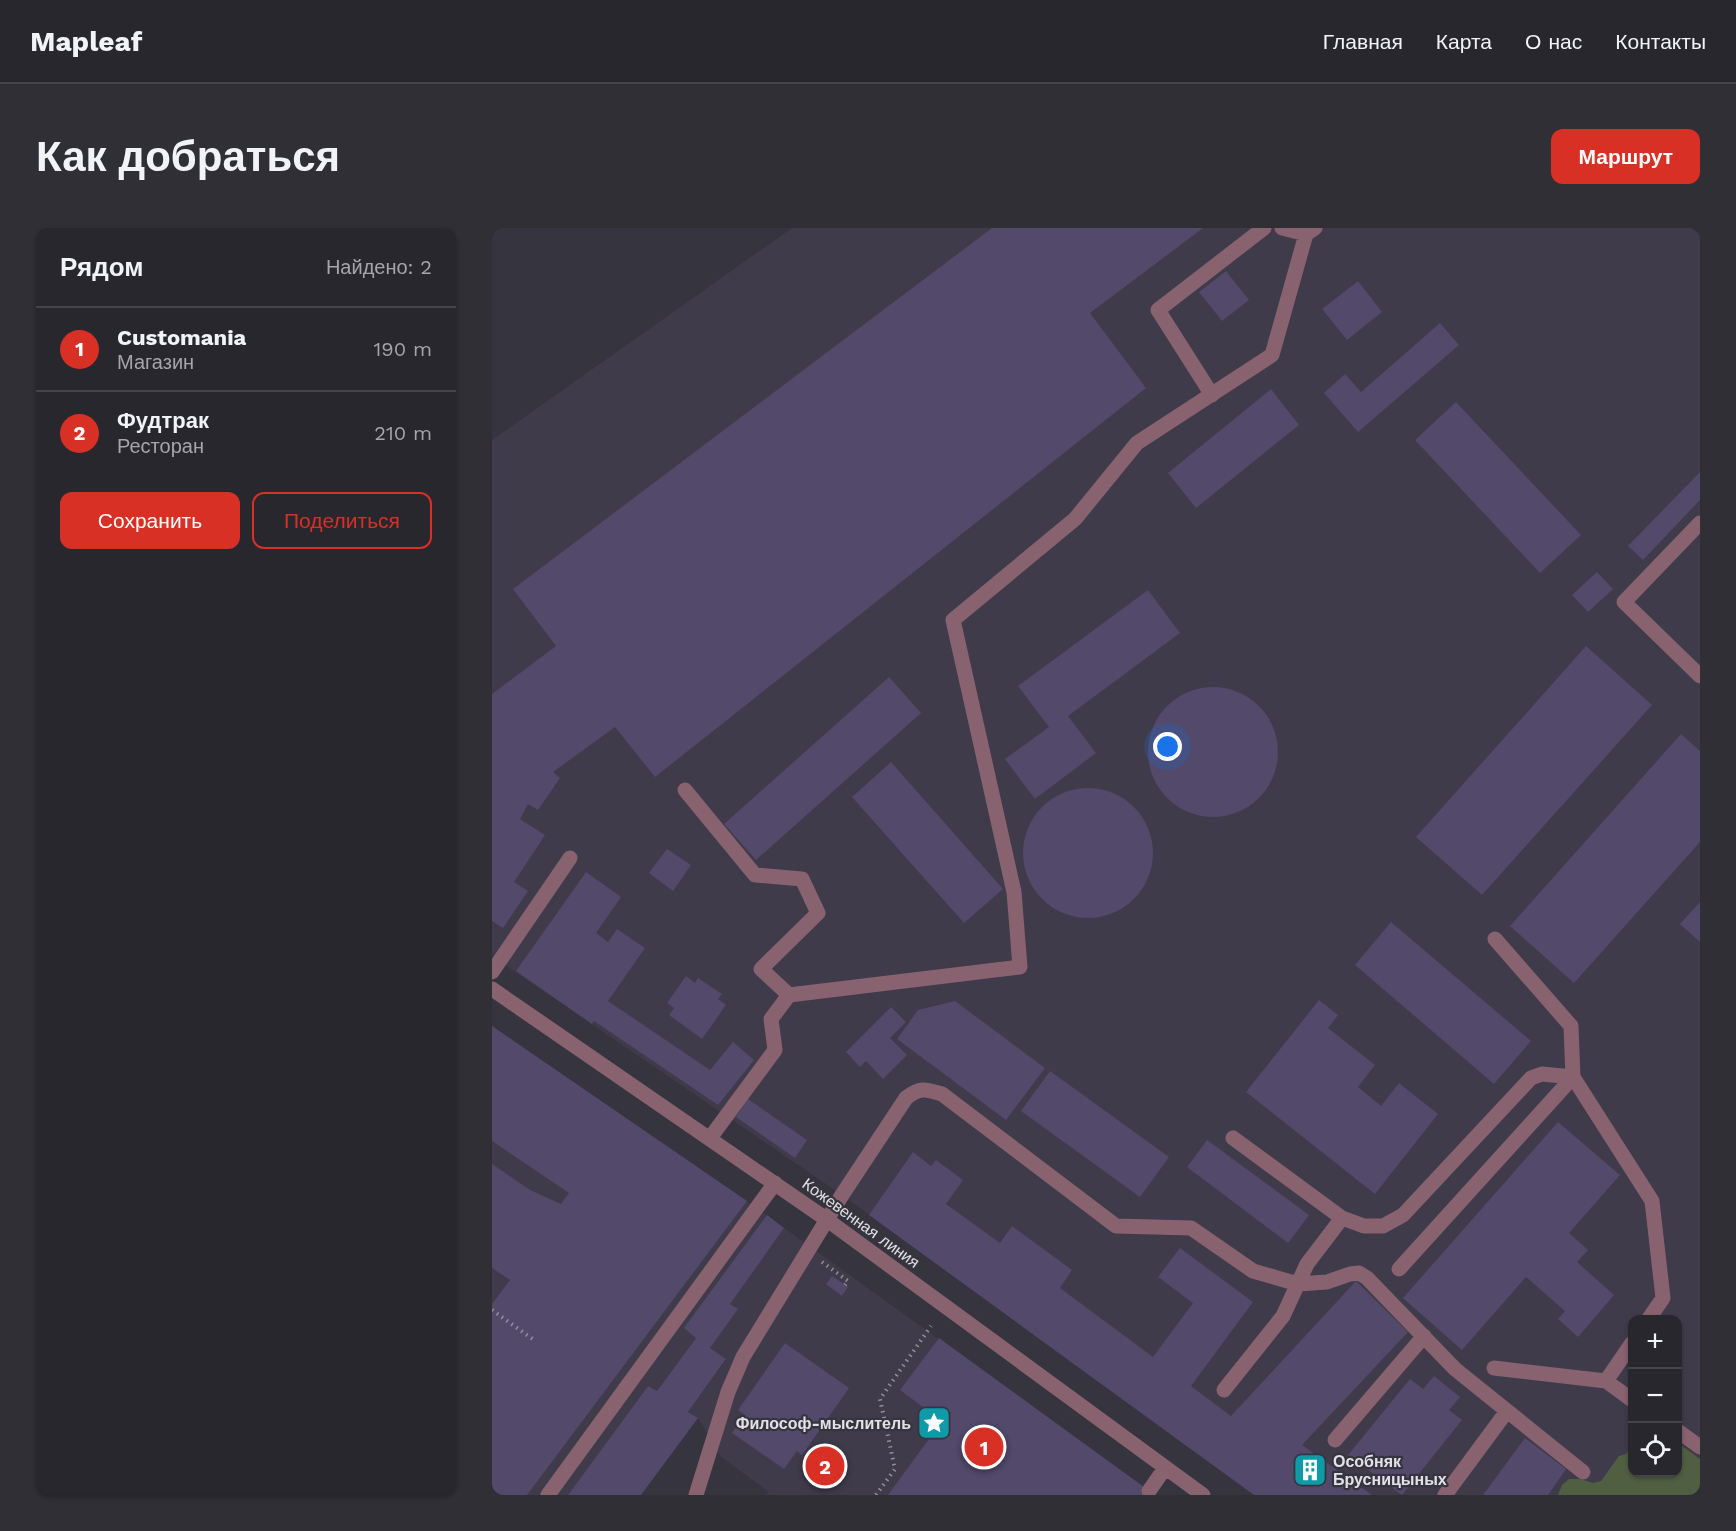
<!DOCTYPE html>
<html lang="ru">
<meta charset="utf-8">
<style>
:root{--surface:#28272e;--page:#302f36;--text:#f1f3f6;--muted:#a5a5aa;--line:#44444a;--accent:#d93025}
body{margin:0;font-family:"Work Sans",sans-serif;background:var(--page);color:var(--text)}
.controls{position:absolute;right:18px;bottom:18px;display:grid;overflow:hidden;border-radius:12px;box-shadow:0 2px 4px #0004}
.controls button{width:54px;height:54px;display:grid;place-items:center;padding:0;border:0;border-bottom:2px solid var(--line);background:var(--surface);color:var(--text);font:30px sans-serif}
.you{position:absolute;left:676px;top:519px;width:21px;height:21px;margin:-15px;border:4px solid #fff;border-radius:50%;background:#1a73e8;box-shadow:0 0 0 9px #1a73e833}
.badge{display:grid;place-items:center;width:39px;height:39px;border-radius:50%;background:var(--accent);color:#fff;font-size:20px;font-weight:700}
.pin{position:absolute;translate:-50% -50%;border:3px solid #fff;box-shadow:0 2px 6px #0006}
.list{margin:0;padding:0;list-style:none}
h2{display:flex;justify-content:space-between;align-items:center;height:78px;margin:0;padding:0 24px;font-size:26px}
h2 small{font-size:20px;font-weight:400;color:var(--muted)}
.list li{display:grid;grid-template-columns:39px 1fr auto;gap:18px;align-items:center;box-sizing:border-box;height:84px;padding:0 24px;border-top:2px solid var(--line)}
.list b{display:block;font-size:22px;white-space:nowrap}
.list p{margin:0;font-size:20px;white-space:nowrap;color:var(--muted)}
.list em{font-size:20px;font-style:normal;color:var(--muted)}
.actions{display:flex;gap:12px;padding:18px 24px}
.actions a{flex:1;padding:14px 0;border:2px solid var(--accent);border-radius:12px;text-align:center;font-size:21px;color:var(--accent)}
.actions .main{background:var(--accent);color:#fff}
.icon{flex:none;width:33px;height:33px;fill:none;stroke:currentColor;stroke-width:2;stroke-linecap:round;stroke-linejoin:round}
.map{position:relative;flex:none;width:1208px;height:1267px;overflow:hidden;border-radius:12px}
header{display:flex;align-items:center;gap:36px;box-sizing:border-box;height:84px;padding:0 30px;background:var(--surface);border-bottom:2px solid var(--line)}
header strong{font-size:28px}
nav{display:flex;gap:33px;margin-inline-start:auto;font-size:21px}
.intro{display:flex;align-items:center;justify-content:space-between;box-sizing:border-box;height:144px;padding:0 36px}
h1{margin:0;font-size:42px}
.button{padding:15px 27px;border-radius:12px;background:var(--accent);color:#fff;font-size:21px;font-weight:700}
main{display:flex;gap:36px;padding:0 36px}
aside{flex:1;background:var(--surface);border-radius:12px;box-shadow:0 2px 4px #0004}
.map>svg:first-child{display:block}
.built{fill:#3f3b4b;fill-rule:evenodd}
.green{fill:#505f42}
.building{fill:#52496b}
.lines{fill:none;stroke-linecap:round;stroke-linejoin:round}
.path{stroke:#908f97;stroke-width:4;stroke-dasharray:1.5 4.5;stroke-linecap:butt}
.minor{stroke:#89626f;stroke-width:15}
.labels{text-anchor:middle;dominant-baseline:central;stroke-width:4.5;stroke-linejoin:round;paint-order:stroke}
.street-label{font-size:16px;fill:#e2e1e7;stroke:#36343e}
.poi-label{font-size:16px;font-weight:bold;fill:#e2e1e7;stroke:#36343e;text-anchor:end}
</style>
<header>
<strong>Mapleaf</strong>
<nav><a>Главная</a><a>Карта</a><a>О нас</a><a>Контакты</a></nav>
</header>
<div class="intro"><h1>Как добраться</h1><a class="button">Маршрут</a></div>
<main>
<aside>
<h2>Рядом<small>Найдено: 2</small></h2>
<ul class="list">
<li><span class="badge">1</span><div><b>Customania</b><p>Магазин</p></div><em>190 m</em></li>
<li><span class="badge">2</span><div><b>Фудтрак</b><p>Ресторан</p></div><em>210 m</em></li>
</ul>
<div class="actions"><a class="main">Сохранить</a><a>Поделиться</a></div>
</aside>
<div class="map">
<svg width="1208" height="1267" viewBox="0 0 1208 1267">
<rect width="100%" height="100%" fill="#36343e"/>
<!-- built -->
<path class="built" d="M300,0H1208V1267H762L350,967L0,728V212ZM1140,1092H1186V1244H1140Z
M0,798L266,981L663,1267H274L277,1264L229,1229L206,1190L196,1184L234,1132L204,1110L165,1163L156,1158L76,1267H0Z"/>
<!-- green -->
<path class="green" d="M1186,1215L1208,1231V1267H1066L1070,1257L1077,1251H1088L1101,1255L1109,1253L1127,1228L1134,1226L1140,1218V1244H1186Z"/>
<!-- building -->
<path class="building" d="M500,0H711L598,85L654,160L163,549L123,499L61,544L68,550L46,582L36,576L28,591L53,607L22,654L36,663L11,700L0,693V466L64,418L21,361Z
M734,43L757,72L730,93L707,64Z
M866,53L890,84L855,112L830,81Z
M948,95L967,117L866,204L832,165L853,146L869,164Z
M779,161L807,197L704,280L676,245Z
M964,174L1089,307L1048,345L923,212Z
M1208,244V272L1151,332L1136,318Z
M1105,344L1121,361L1096,384L1080,367Z
M656,362L688,405L576,488L604,525L543,571L513,531L557,499L526,458Z
M1094,418L1160,477L990,667L924,609Z
M397,449L429,485L264,632L232,596Z
M656 524a65 65 0 1 1 130 0a65 65 0 1 1-130 0Z
M1189,506L1208,523V614L1082,755L1018,698Z
M399,534L511,661L472,695L360,569Z
M531 625a65 65 0 1 1 130 0a65 65 0 1 1-130 0Z
M175,621L199,637L181,663L157,645Z
M94,644L129,669L104,705L116,714L125,701L153,720L116,773L218,842L241,814L262,832L226,877L102,793L100,796L24,743Z
M1208,674V714L1188,696Z
M899,694L1039,813L1002,856L863,737Z
M194,748L203,755L206,750L230,766L226,771L234,777L210,811L177,787L182,780L175,775Z
M827,772L846,787L836,800L883,837L866,859L889,878L907,855L946,886L883,966L754,864Z
M463,773L553,840L514,892L405,811L426,782Z
M399,779L414,794L398,810L415,827L391,851L374,833L368,839L354,824Z
M0,798L255,973L35,1267H0V1076L18,1052L0,1040V936L38,962L69,976L77,965L0,913Z
M558,843L677,929L648,969L529,883Z
M256,871L315,912L303,930L244,889Z
M1066,894L1128,947L1077,1005L1096,1022L1085,1034L1122,1067L1086,1109L1066,1091L1073,1083L1034,1049L970,1122L911,1070Z
M715,912L817,987L796,1015L695,939Z
M421,924L439,938L444,932L471,952L454,976L508,1015L520,998L580,1042L568,1060L661,1129L701,1075L666,1049L688,1020L761,1074L699,1158L739,1188L864,1053L916,1104L810,1217L880,1267H762L377,987Z
M275,987L292,1000L238,1076L246,1081L218,1120L234,1131L196,1184L206,1190L149,1267H76L156,1158L165,1163L204,1110L192,1100Z
M340,1048L356,1059L350,1068L334,1056Z
M447,1110L663,1267H396L442,1204L432,1196L439,1185L408,1162Z
M293,1115L357,1160L310,1227L305,1223L292,1241L240,1205L253,1187L246,1182Z
M942,1148L968,1169L957,1182L970,1192L910,1267L856,1227L918,1151L931,1161Z
M1033,1210L1074,1241L1056,1267H991Z"/>
<g class="lines">
<!-- path -->
<path class="path" d="M330,1034L356,1053L353,1057
M0,1082L42,1112
M384,1267L403,1241L388,1171L439,1098"/>
<!-- minor -->
<path class="minor" d="M790,0L814,6
M720,167L666,82L772,0
M1208,295L1132,374L1208,448
M193,562L263,647L310,651L326,685L269,741L297,767
M1003,711L1079,798L1081,849L1160,973L1171,1070L1156,1092
M0,744L78,630
M0,761L334,991L711,1267
M218,910L283,822L279,791L297,767L528,739L522,664L461,392L583,291L645,215L780,127L814,6L823,0
M741,910L850,990L872,998H891L911,987L1039,850L1050,846L1081,849
M907,1041L1081,849
M1002,1140L1114,1153L1140,1172
M1114,1153L1140,1115
M732,1162L791,1088L815,1036L850,990
M1186,1203L1208,1219
M843,1212L932,1108
M657,1263L673,1240
M56,1267L283,955
M204,1267L236,1164L251,1129L350,967L414,870C428,859 433,861 450,866L624,998L699,1000L761,1043L806,1056L835,1054L858,1046L867,1045L875,1050L963,1141L1091,1244
M953,1267L1015,1183"/>
</g>
<!-- icons -->
<defs>
<g id="sight-square" transform="scale(1.725)"><rect x="-9" y="-9" width="18" height="18" rx="4" fill="#0f9aa8" stroke="#36343e"/><path d="M0-6L1.8-2.2L6-1.7L2.9 1.2L3.7 5.4L0 3.3L-3.7 5.4L-2.9 1.2L-6-1.7L-1.8-2.2Z" fill="#fff"/></g>
<g id="building-square" transform="scale(1.725)"><rect x="-9" y="-9" width="18" height="18" rx="4" fill="#0f9aa8" stroke="#36343e"/><path d="M-4-6H4V6H1V3H-1V6H-4ZM-2.5-4.3h1.7v1.8h-1.7ZM.8-4.3h1.7v1.8H.8ZM-2.5-1h1.7V.8h-1.7ZM.8-1h1.7V.8H.8Z" fill="#fff"/></g>
</defs>
<g fill-rule="evenodd">
<use href="#sight-square" x="442" y="1195"/>
<use href="#building-square" x="818" y="1242"/>
</g>
<g class="labels">
<!-- street labels -->
<g class="street-label">
<text transform="translate(369 995) rotate(36)">Кожевенная линия</text>
</g>
<!-- poi labels -->
<g class="poi-label">
<text x="419" y="1195">Философ-мыслитель</text>
<text x="841" y="1233" text-anchor="start">Особняк<tspan x="841" dy="18">Брусницыных</tspan></text>
</g>
</g>
</svg>
<div class="controls">
<button>+</button>
<button>−</button>
<button><svg class="icon" aria-label="locate" viewBox="0 0 24 24"><circle cx="12" cy="12" r="6"/><path d="M12 2v4M12 18v4M2 12h4M18 12h4"/></svg></button>
</div>
<div class="you"></div>
<div class="pin badge" style="left:492px;top:1219px">1</div>
<div class="pin badge" style="left:333px;top:1238px">2</div>
</div>
</main>
